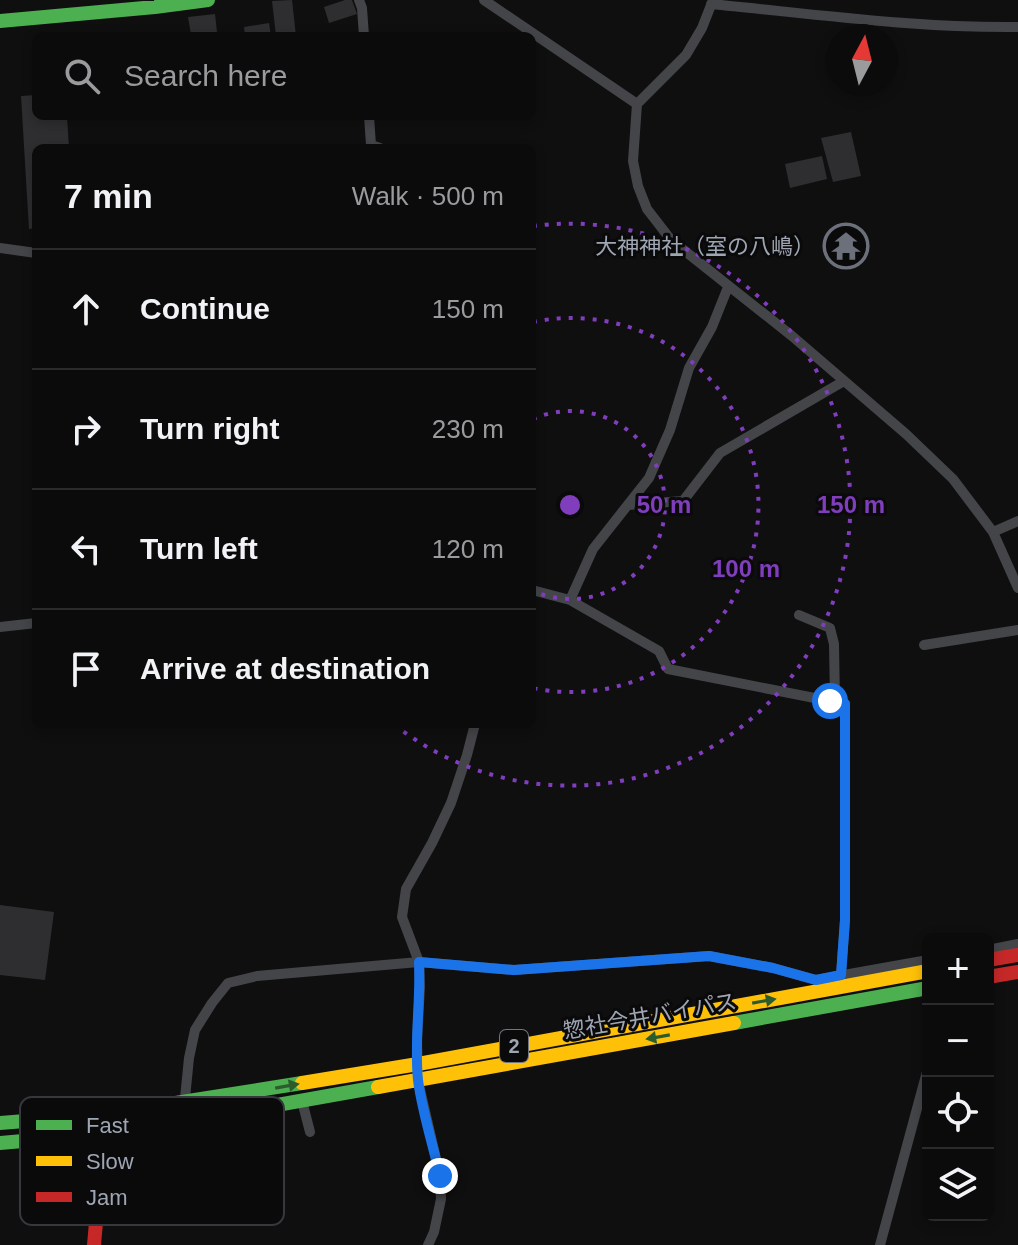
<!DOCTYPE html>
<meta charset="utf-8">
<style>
:root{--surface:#0b0b0c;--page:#141415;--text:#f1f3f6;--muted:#9a9b9d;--line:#2b2b2d}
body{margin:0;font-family:Helvetica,"Noto Sans JP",sans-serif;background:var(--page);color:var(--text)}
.controls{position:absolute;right:24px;bottom:24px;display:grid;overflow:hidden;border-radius:12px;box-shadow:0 4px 12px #0003}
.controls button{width:72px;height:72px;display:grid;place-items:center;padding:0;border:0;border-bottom:2px solid var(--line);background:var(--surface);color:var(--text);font:40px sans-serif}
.compass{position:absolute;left:826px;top:24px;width:72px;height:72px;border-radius:50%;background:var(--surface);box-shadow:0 4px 12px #0003;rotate:7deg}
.stop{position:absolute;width:24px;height:24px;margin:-18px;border:6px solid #1a73e8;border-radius:50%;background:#fff}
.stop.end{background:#1a73e8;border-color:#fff;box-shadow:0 2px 8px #0008}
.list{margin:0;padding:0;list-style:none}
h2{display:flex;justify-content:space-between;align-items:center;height:104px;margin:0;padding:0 32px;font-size:34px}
h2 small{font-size:26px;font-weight:400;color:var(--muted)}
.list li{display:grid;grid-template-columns:52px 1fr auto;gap:24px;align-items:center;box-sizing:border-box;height:120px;padding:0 32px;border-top:2px solid var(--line)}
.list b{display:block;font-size:30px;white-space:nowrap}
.list em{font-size:26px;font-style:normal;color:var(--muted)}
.icon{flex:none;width:44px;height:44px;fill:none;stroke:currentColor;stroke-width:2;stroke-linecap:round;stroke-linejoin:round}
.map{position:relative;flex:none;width:1018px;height:1245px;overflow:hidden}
.search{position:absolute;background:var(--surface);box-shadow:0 4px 12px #0003;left:32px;top:32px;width:504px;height:88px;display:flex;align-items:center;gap:20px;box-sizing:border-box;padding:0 28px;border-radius:12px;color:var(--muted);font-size:30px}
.panel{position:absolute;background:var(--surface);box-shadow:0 4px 12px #0003;left:32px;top:144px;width:504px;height:584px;border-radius:12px}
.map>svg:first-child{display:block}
.building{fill:#2e2e31}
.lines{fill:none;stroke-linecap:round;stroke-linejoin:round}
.street{stroke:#444549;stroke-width:10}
.fast{stroke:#4caf50;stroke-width:14}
.slow{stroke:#ffc107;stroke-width:14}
.jam{stroke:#c62828;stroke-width:14}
.oneway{fill:#2b5c2e}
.route{stroke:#1a73e8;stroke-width:10}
.ring{fill:none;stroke:#803ebd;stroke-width:4;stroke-dasharray:4 8}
.labels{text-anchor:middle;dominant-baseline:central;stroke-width:6;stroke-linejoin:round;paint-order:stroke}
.shield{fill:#0a0a0b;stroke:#727681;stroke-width:2}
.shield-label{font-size:20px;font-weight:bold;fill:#9ea5b3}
.poi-label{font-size:22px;fill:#9ea5b3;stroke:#0a0a0b;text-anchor:end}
.street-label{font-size:22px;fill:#9ea5b3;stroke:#0a0a0b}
.key{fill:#0a0a0b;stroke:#36383d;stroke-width:2}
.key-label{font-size:22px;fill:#9ea5b3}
.centre{fill:#803ebd;stroke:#0a0a0b;stroke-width:4}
.ring-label{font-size:24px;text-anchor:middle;font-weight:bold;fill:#803ebd;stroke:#0a0a0b;stroke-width:6;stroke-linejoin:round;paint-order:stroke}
</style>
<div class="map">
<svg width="1018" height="1245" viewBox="0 0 1018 1245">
<rect width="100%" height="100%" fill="#0f0f10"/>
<!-- building -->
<path class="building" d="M292,0L296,36H276L272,1Z
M345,0H352L357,14L329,23L324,7Z
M215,14L217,32L191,35L188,17Z
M269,23L271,36H245L244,27Z
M36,95V116H67L69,148H36V228L29,229L21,96Z
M851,132L861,176L833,182L821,138Z
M822,156L827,179L790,188L785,164Z
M0,905L54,912L45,980L0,975Z"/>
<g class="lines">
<!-- street -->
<path class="street" d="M359,0L362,8L364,36
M484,0L637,104
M713,0L702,28L686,55L637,104L633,161L638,186L647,209L671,240L792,336L906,434L953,479L993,532L1018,588
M711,4C814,14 915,28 1018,27
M369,116L371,145L380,148
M0,248L36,253
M628,505L683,501L720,453L844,381
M993,532L1018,521
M532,590L570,600L593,549L649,478L670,430L689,368L712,327L728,287
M570,600L659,651L668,669L845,704V920L841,975
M799,615L830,628L834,644L835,702
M0,627L36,623
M924,645L1018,630
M988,950L1018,944
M302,1101L310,1132
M184,1108L189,1058L195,1030L212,1003L228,983L257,976L419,962L514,970L709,956L773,968L816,980L928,960
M428,1245L434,1232L441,1199L440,1176L418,1081L417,1039L420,987L419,962L402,917L406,889L432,843L451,803L467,755L475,724
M880,1245L928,1068"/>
<!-- fast -->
<path class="fast" d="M0,21L155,7L208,0
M734,1023L928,988
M0,1123L99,1115L302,1083
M0,1143L102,1134L182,1122L378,1087"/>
<!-- slow -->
<path class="slow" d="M302,1083L418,1064L928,971
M378,1087L734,1023"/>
<!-- jam -->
<path class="jam" d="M988,960L1018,955
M988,977L1018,972
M94,1245L102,1154L99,1115"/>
</g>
<!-- one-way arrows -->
<defs><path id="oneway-solid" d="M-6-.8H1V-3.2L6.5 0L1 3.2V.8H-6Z" transform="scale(2)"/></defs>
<g class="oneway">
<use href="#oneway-solid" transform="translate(764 1001) rotate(-10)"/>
<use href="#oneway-solid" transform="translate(658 1037) rotate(170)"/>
<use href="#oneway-solid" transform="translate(287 1086) rotate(-10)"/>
</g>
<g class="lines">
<!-- route -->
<path class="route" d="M440,1176C433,1145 422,1111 418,1080C414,1040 421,1001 419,962L514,970L709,956L773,968L816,980L841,975L845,920V704L830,701"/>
</g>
<!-- distance rings -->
<g class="ring">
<path d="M533 419A94 94 0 1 1 533 591"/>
<path d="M533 322A187 187 0 1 1 533 688"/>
<path d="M533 226A281 281 0 1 1 395 725"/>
</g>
<!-- icons -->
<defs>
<g id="temple-ring" transform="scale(2.3)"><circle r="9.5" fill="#0a0a0b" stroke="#6c707a" stroke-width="1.5"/><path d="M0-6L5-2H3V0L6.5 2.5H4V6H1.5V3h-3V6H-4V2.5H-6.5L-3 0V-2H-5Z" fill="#6c707a"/></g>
</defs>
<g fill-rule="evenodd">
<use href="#temple-ring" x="846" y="246"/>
</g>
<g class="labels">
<!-- shield labels -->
<rect class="shield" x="500" y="1030" width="28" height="32" rx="6"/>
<g class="shield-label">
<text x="514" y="1046">2</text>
</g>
<!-- poi labels -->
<g class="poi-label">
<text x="815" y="246">大神神社（室の八嶋）</text>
</g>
<!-- street labels -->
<g class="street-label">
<text transform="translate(650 1016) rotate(-10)">惣社今井バイパス</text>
</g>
</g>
<!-- legend -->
<rect x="20" y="1097" width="264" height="128" rx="12" class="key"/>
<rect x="36" y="1120" width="36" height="10" fill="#4caf50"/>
<rect x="36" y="1156" width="36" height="10" fill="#ffc107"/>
<rect x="36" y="1192" width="36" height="10" fill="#c62828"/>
<g class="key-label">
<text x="86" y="1133">Fast</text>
<text x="86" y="1169">Slow</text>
<text x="86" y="1205">Jam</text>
</g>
<circle cx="570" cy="505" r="12" class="centre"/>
<g class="ring-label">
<text x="664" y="513">50 m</text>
<text x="851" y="513">150 m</text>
<text x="746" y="577">100 m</text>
</g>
</svg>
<div class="controls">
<button>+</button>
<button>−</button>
<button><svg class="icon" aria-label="locate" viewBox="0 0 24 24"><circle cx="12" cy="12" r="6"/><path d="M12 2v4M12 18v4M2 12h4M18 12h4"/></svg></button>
<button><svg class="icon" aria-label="layers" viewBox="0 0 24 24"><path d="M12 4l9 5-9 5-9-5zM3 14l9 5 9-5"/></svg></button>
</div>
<svg class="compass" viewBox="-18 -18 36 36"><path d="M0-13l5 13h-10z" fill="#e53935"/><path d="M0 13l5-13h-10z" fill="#9a9b9d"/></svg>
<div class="stop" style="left:830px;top:701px"></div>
<div class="stop end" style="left:440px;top:1176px"></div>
<div class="search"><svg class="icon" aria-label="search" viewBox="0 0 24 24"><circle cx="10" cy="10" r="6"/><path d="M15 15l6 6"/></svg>Search here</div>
<section class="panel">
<h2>7 min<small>Walk · 500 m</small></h2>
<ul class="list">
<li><svg class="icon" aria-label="ahead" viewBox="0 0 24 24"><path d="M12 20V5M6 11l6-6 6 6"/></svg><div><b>Continue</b></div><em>150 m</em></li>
<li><svg class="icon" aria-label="right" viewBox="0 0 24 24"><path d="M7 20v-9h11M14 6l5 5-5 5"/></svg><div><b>Turn right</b></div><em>230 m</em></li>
<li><svg class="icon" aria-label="left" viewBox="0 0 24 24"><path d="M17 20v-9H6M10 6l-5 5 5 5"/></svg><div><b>Turn left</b></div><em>120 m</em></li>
<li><svg class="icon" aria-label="arrive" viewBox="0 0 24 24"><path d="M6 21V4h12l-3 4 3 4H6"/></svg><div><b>Arrive at destination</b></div></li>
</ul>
</section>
</div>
